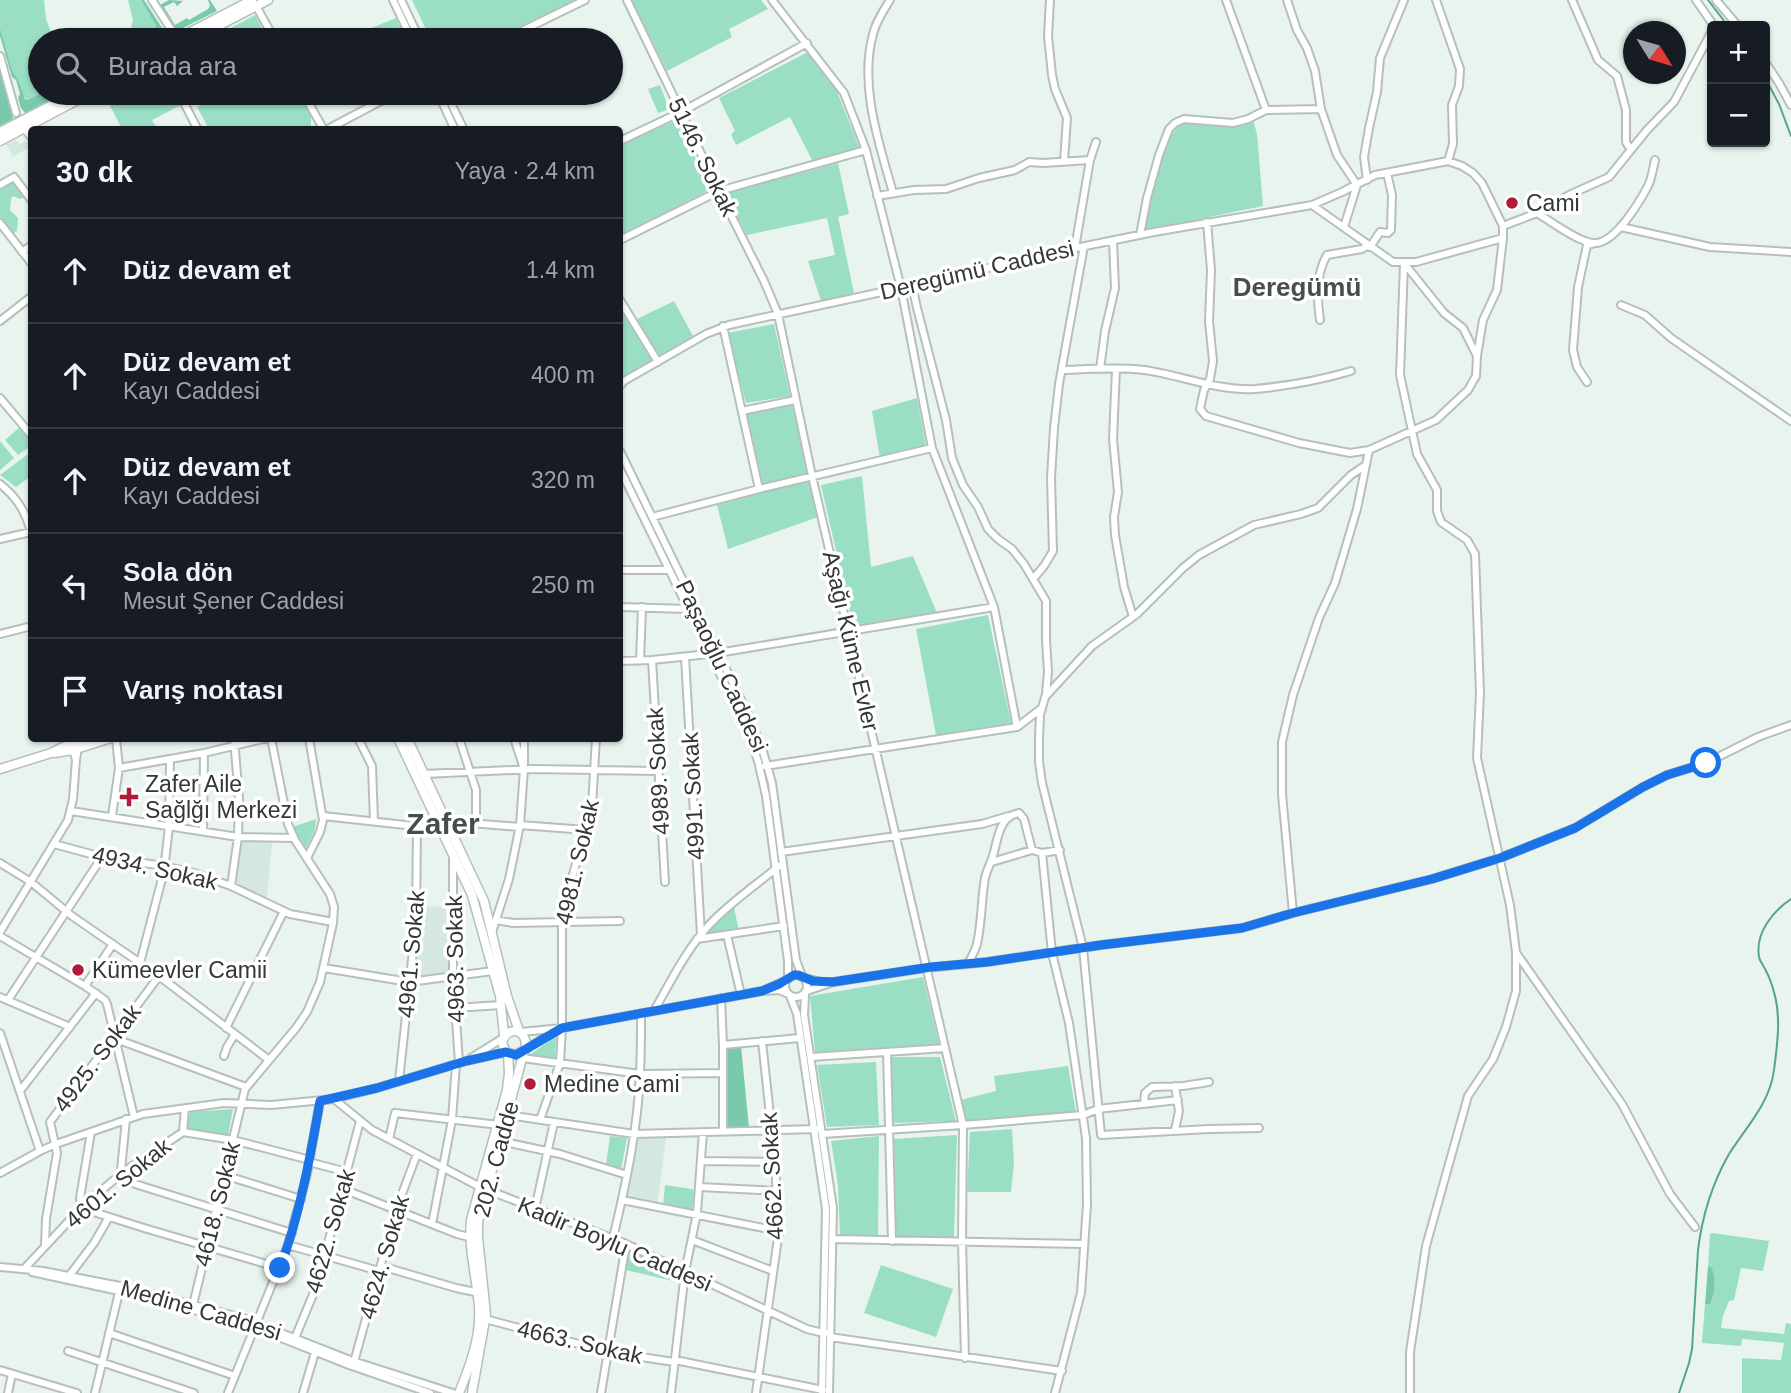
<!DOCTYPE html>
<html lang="tr">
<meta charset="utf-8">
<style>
:root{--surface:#171b24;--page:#20242c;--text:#f1f3f6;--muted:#9ea1a6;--line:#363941}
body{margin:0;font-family:Helvetica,sans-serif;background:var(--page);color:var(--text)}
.controls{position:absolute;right:21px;top:21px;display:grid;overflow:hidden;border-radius:7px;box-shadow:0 2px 5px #0004}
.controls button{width:63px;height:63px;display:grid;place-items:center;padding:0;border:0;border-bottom:2px solid var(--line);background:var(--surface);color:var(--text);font:35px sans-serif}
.compass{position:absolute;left:1623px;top:21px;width:63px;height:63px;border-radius:50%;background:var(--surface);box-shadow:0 2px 5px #0004;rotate:127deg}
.stop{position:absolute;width:21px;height:21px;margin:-16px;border:5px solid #1a73e8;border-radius:50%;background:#fff}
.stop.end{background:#1a73e8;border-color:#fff;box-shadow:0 2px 7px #0008}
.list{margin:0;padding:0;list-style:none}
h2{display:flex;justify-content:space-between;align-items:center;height:91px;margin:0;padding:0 28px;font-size:30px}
h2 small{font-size:23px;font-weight:400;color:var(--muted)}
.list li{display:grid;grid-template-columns:46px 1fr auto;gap:21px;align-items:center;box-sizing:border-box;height:105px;padding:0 28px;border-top:2px solid var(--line)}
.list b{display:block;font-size:26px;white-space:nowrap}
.list p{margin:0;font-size:23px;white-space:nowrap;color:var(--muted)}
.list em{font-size:23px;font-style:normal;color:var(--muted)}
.icon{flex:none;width:38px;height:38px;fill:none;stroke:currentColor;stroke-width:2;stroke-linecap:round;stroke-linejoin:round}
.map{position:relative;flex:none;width:1791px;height:1393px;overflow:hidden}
.search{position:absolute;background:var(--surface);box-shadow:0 2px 5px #0004;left:28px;top:28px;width:595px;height:77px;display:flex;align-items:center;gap:18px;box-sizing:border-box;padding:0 24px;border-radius:38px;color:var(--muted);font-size:26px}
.panel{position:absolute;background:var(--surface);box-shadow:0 2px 5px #0004;left:28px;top:126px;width:595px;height:616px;border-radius:7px}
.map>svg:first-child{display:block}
.built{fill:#d5e8e0}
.green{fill:#9adfc4}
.forest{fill:#79caab}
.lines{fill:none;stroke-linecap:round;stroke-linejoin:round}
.stream{stroke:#55a689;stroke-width:2}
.minor-casing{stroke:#b6c0bb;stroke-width:10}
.major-casing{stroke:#b6c0bb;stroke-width:11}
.minor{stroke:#fff;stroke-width:6}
.major{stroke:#fff;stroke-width:8}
.route{stroke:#1a73e8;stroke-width:9}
.poi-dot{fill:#af1b38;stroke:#fff;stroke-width:2.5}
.labels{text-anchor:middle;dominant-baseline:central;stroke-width:7;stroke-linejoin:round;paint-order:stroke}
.street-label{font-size:23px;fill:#333736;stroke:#fff}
.poi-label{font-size:23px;fill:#333736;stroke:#fff;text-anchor:start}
.quarter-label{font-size:26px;font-weight:bold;fill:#464f4b;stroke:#fff}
.district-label{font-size:30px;font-weight:bold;fill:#464f4b;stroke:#fff}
</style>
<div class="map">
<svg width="1791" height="1393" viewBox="0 0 1791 1393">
<rect width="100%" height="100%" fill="#e9f4ef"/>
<!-- built -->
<path class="built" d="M16,140L20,144L25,141L31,146L13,157L6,144Z
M242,841H268L272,843L267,897L265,898L245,889L237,883V871L240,845Z
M421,906L450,907L449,973L413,977Z
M640,1138H666L657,1205L629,1198L626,1195L635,1143Z"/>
<!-- green -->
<path class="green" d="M0,0H44L46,19L54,40H40L41,93L28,100L23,96L19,82L12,70L0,28Z
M128,0H141L156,26L155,28L141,33L137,40H128L133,20Z
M412,0H576L493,40H431Z
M632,0H761L768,9L729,29L732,37L667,71Z
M255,15L268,40H208Z
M396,18L406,40H362L359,33Z
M808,52L836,89L860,149L813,162L790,117L736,145L731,134L735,131L719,98Z
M660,85L669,109L658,113L648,89Z
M114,93H177L183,104L152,120L157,129H122L106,98Z
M225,93H297L311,115V129H209L197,107Z
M676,120L711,189L620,235V146Z
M1253,120L1257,134L1263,206L1142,231L1165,149L1169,138L1181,123L1233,126Z
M838,163L849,214L838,217L854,293L821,301L808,261L835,255L827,218L747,235L725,194Z
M11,182H13L25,197L20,199L13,196L11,199L10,210L18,218L17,231L13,234L0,217V189Z
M674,301L693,336L659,357L637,319Z
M620,309L654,360L620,379Z
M774,324L790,396L746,403L727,333Z
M917,398L926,446L880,458L872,411Z
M792,405L808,473L763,485L747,414Z
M20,427L31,442V446L18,455L5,440Z
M0,441L14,458L0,470Z
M31,452V476L16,487L0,475Z
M862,476L871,567L913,556L937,613L853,625L821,485Z
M808,480L818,517L728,549L717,505Z
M988,615L1011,723L936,735L916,629Z
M316,819L315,830L306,848L292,827Z
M734,907L739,932L706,936L704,934L713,924Z
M923,977L939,1044L815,1052L810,996Z
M554,1038H556L555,1060L528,1056Z
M891,1057H940L956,1121L893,1123Z
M876,1062L879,1125L827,1127L817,1065Z
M1068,1066L1076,1112L965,1123L960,1100L996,1091L994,1076Z
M233,1109L228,1136L187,1131L190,1112Z
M1012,1129L1014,1163L1011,1192H967L970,1132Z
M957,1135L954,1237H896L894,1139Z
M610,1136L627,1138L621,1170L606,1165Z
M879,1136L878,1236H840L838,1185L831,1141Z
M665,1185L692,1189L694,1191L692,1211L663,1206Z
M1712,1233L1769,1241L1763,1271L1741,1268L1734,1300L1729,1301L1723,1316L1721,1328L1784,1334L1786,1323L1791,1324V1393H1742V1358L1781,1360L1784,1343L1742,1339L1741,1346L1702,1343L1705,1304H1710L1713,1297L1711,1267L1708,1266L1710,1234Z
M629,1250L679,1274L677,1282L626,1270Z
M881,1265L953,1289L936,1337L864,1313Z"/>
<!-- forest -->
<path class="forest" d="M141,0H144L168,37L162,40H137L141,33L155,28L156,26Z
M169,0L183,1L177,6L174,2L164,7L175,25L187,18L189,20L208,9L210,6L208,0H210L217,11L179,30L173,27L160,5Z
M0,28L12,70L19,82L25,99L28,100L41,93H63L25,113L21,108L18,98L20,94L16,80L12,77L0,36Z
M0,70L13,119L0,126Z
M741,1046L749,1128L725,1129V1047Z
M1708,1266L1711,1267C1716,1275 1715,1296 1710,1304H1705Z"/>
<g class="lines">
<!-- stream -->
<path class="stream" d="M1708,0L1728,26
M1765,78L1779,104L1791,136
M1679,1393L1689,1363L1692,1349L1698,1250C1702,1217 1712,1184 1729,1154C1746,1127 1770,1103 1774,1070C1777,1047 1781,1019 1775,996C1773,988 1770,978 1766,971C1764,966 1760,962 1759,957C1755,933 1773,911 1791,899"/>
<!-- minor casing -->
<g class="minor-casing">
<path id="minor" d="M152,0L178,40
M393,0L412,40
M401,0L420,40
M627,0L719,191L764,281L778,314L812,476L963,1125L822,1134
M772,0L844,93L866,150L901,288L932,448L994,607L1017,727
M890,0C883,11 876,22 873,34C859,86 879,143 893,193
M1050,0L1048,36L1052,75L1055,89L1067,118L1064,161
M1226,0L1266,110
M1287,0L1297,30L1307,48L1315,71L1321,109L1337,155L1357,185L1344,227
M1436,0L1460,69L1459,86L1452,105L1453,144L1448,161
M1572,0L1598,60L1617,76L1626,110V142L1631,150
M1696,0L1714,26
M1716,0L1738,26
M256,6L275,40
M503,40L585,0
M0,56L16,113
M1765,62L1779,83L1791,105
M179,93L198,130
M303,93L324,130
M438,93L455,130
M446,93L464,130
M326,130L396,93
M620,141L681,112L807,43
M1367,180L1364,157L1369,128L1377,92L1380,58L1404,0
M0,185L14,177L32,201
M877,196L914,190L946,189L979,178L1015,170L1029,162L1043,163L1090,160
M1312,205L1393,262H1416L1503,238
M1537,213C1550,221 1581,244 1595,243C1615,243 1639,203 1648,186C1652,178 1653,168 1655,160
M0,223L32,264
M1503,226L1537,213L1569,195L1609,177L1647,130L1674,102L1712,31
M1621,227L1710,247L1791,252
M1140,235L1147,198L1159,155L1169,129L1175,123L1184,119L1233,123L1248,119L1266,110L1321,109
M620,240L719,191L866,150
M1370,247L1380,232L1388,233L1391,230L1392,195L1387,173
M1075,248L1090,160L1096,142
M22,252L32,245
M1404,263L1400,375L1417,454L1437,490V511L1441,522L1467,540L1475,554L1480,693L1477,758L1510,905L1516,952V991L1506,1027L1493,1059L1468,1096L1426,1246L1410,1352V1393
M1404,263L1444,313L1463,328L1477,356
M912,285L917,308L946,420L952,458L963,485L978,507L988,529L998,539L1012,549L1024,564L1046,601V640L1048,672L1046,694L1040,715L1039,738V762L1042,783L1083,948L1101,1135L1209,1129L1259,1128
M620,300L658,362
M1621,305L1645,315L1671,338L1791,421
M1320,320C1317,300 1316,273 1327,255L1362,249L1369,245
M0,321L32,296
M723,326L759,489L932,448
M1100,369L1105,331L1115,288L1113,241
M1116,369L1113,439L1118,492L1114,517L1115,535L1124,587L1133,617
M1063,370C1090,369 1117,367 1144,370C1181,375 1217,391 1255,389C1287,386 1321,380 1351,371
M624,381L706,334L729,325L951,277L1051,253L1154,232L1312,205L1342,192L1375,175L1448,161L1462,166L1473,173L1482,183L1503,226V238L1497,290L1483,320L1477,356L1476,376L1468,390L1436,420L1369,450L1350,453L1299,443L1206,416L1200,409L1204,390L1210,379L1213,361L1209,321L1211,270L1207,222
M620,382L624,381L620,386
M1587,382L1577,367L1573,350L1578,287L1587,245L1592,244
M0,398L32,436
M742,411L795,400
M620,451L747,712L762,748L772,783L796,960L802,976
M620,469L745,725L758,761L766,796L788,961V978
M0,484C18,498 26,513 32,535
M652,517L759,489
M0,539L31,532
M620,570H669
M1033,579L1044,566L1053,551L1051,478L1054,428L1059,384L1084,246
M620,607L688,609
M0,634L32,626
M685,657L701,935
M652,660L665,882
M620,661L652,660L718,653L994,607
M640,661L642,607
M1045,697L1092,646L1137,614L1183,568L1199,555L1254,525L1301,514L1318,508L1351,475L1366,465
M73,738L72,746L76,760L78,747
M358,738L372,766L374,821
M459,738L476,790V823
M524,764V738
M765,766L1017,727L1042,708
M119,768L204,753L267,738
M424,774L533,769L658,771
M71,811L238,837L294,838
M112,816L119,768L116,738
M323,816L433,828L443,826
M446,821L520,827
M520,825L586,830
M203,831L204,753
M54,844L102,857L164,866L194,873L231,886L290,914L333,922
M781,852L982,824L1009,816
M1042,853L1052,953L1069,1023L1086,1138L1087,1204L1081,1293L1055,1393
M453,856V976L459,1063
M307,858L320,832L323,820L309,738
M992,862L1032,850L1042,853L1060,850
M0,863L31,882L72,916L159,976L269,1060
M231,886L238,837L239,799L234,738
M1293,913L1282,794V742L1293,695L1319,618L1335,583L1357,509L1369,450
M496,920L513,923L620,921
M0,932L68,820L73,799L76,760
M492,932L509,879L520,825L524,769L514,738
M727,935L741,995
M0,936L85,986L105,1000L107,1004L134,1117
M697,939L784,926
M1517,954L1622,1104L1670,1194L1695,1227
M140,963L164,871L169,826L170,760
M968,964C971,958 975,951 977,944C982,922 981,900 985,878C987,869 992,861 994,852C998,837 1000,816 1019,813L1024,819L1032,850
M324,968L409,982L493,971
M785 986a11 11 0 1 1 22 0a11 11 0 1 1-22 0Z
M805,978L821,982H833L807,991
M833,982L926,968L987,962L1101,945L1242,928L1293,913L1432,879L1500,858L1575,828L1643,787L1667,775L1706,763L1758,737L1791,725
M85,986L113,944
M786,993L779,990L762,991L787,980
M805,994L804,1015L833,1208L829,1393
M790,996L797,1014L826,1209L822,1393
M0,997L70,1027
M721,998L723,1045V1131
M8,1000L102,857
M455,1008L501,1005
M654,1011C671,981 687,948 711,923C731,902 756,885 779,866
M226,1028L284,911
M562,1028L762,991
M521,1032L562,1028L525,1049
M0,1033L40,1151
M116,1039L246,1087
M723,1045L800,1038
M887,1052L892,1241
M224,1056L227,1047L235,1034
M811,1057L945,1048
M471,1058L503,1038
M522,1058L640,1074L723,1073
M399,1081L416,922L417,826
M1175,1086L1179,1111L1175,1130
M20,1091L96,993
M334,1099L372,1130L480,1187L624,1243L807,1329L819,1332L830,1333
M1144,1104L1145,1093L1152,1087L1183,1086L1209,1082
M508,1115L634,1134L816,1129
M126,1119L121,1170L122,1173L135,1184L292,1233
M540,1120L560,1063L562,1028V913L592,807L596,738
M91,1132L80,1198L81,1208L144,1228L280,1268
M183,1132L185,1108
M389,1139L395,1113L499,1125
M500,1141L560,1154L627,1175
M701,1161L775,1162
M309,1162L347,1172
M0,1173L40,1151L56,1144L143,1114L224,1103L271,1105L334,1099L377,1088L466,1061L506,1052
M224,1175L301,1199
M699,1187L777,1191
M343,1189L457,1234L473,1238
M622,1200L779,1231
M535,1209L554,1122
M432,1224L452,1120L456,1064
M613,1238C626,1184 638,1128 640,1073C641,1053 641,1033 641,1013
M833,1239L1084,1244
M692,1240L773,1271
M45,1245L46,1219L57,1153L50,1122L159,976
M288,1245L379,1271
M381,1266L456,1288L480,1293
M0,1267L43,1271L120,1286L243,1318L350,1360L453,1393
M24,1269L81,1208L122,1173L183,1132L233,1140L310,1160
M32,1272L119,1291L241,1322L349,1365L430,1393
M69,1276L94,1243L109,1217
M193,1305L245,1089L296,1028L307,1012L320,982L333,923L334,907L330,894L295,840L288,824L271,738
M485,1319L609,1352L674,1362
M109,1333L235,1376
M830,1337L1062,1371
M295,1338L317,1285L360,1121
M68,1351L194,1393
M965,1358L962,1242L963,1125L1083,1115L1098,1109L1178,1100
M675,1360L823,1390
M354,1362L396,1210L417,1154
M0,1370L77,1393
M8,1393L12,1374
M95,1393L120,1288
M228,1393L288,1245L307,1174L320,1101
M303,1393L316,1349
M601,1393L626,1244
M671,1393L685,1272L697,1213L703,1132
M756,1393L779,1231L775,1162L762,1041"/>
</g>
<!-- major casing -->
<g class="major-casing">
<path id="major" d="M175,40L252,0
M191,40L268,0
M22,124L32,137
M0,132L75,93
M0,141L91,93
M398,738L472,895L500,996L504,1035
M407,738L484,901L507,996L519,1031
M54,753L73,750L111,738
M0,769L51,753L63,747L88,738
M459,1393C470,1366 481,1337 479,1307C477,1279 468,1249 471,1220L507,1090L509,1073L508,1053
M472,1393L486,1314L478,1238V1222L526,1044C524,1027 506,1027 502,1043L506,1052L514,1055L523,1051"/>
</g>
<!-- minor -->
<use href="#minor" class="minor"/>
<!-- major -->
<use href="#major" class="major"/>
</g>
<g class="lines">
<!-- route -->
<path class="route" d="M280,1268C300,1214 310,1158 320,1101L377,1088L466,1061L506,1052L516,1055L562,1028L762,991L779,984L794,975H798L813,981L833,982L931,967L987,962L1101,945L1242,928L1293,913L1432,879L1500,858L1575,828L1643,787L1667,775L1706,763"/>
</g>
<!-- markers -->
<g class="poi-dot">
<circle cx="1512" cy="203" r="7"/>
<path d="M125.5 786.5h7v7h7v7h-7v7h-7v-7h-7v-7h7z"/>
<circle cx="78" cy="970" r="7"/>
<circle cx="530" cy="1084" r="7"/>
</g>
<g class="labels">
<!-- street labels -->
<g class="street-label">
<text transform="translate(703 157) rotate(64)">5146. Sokak</text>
<text transform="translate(977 270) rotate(-13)">Deregümü Caddesi</text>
<text transform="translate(851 641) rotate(77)">Aşağı Küme Evler</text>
<text transform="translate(722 666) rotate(65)">Paşaoğlu Caddesi</text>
<text transform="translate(658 771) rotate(-93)">4989. Sokak</text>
<text transform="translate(693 796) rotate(-93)">4991. Sokak</text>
<text transform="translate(577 862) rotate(-77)">4981. Sokak</text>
<text transform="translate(155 868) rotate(13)">4934. Sokak</text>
<text transform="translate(411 954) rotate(-85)">4961. Sokak</text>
<text transform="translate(455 959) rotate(-91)">4963. Sokak</text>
<text transform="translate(97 1058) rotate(-53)">4925. Sokak</text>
<text transform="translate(496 1159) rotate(-75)">202. Cadde</text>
<text transform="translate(772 1176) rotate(-93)">4662. Sokak</text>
<text transform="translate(118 1183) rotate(-39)">4601. Sokak</text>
<text transform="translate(217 1204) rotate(-76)">4618. Sokak</text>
<text transform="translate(330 1231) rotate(-74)">4622. Sokak</text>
<text transform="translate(615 1244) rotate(23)">Kadir Boylu Caddesi</text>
<text transform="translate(384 1257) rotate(-74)">4624. Sokak</text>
<text transform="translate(201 1310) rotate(16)">Medine Caddesi</text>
<text transform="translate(580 1342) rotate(13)">4663. Sokak</text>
</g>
<!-- poi labels -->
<g class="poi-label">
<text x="1526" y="203">Cami</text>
<text x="145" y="784">Zafer Aile<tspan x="145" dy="26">Sağlğı Merkezi</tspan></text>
<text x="92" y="970">Kümeevler Camii</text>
<text x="544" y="1084">Medine Cami</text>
</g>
<!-- quarter labels -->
<g class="quarter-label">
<text x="1297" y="287">Deregümü</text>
</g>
<!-- district labels -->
<g class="district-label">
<text x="443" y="823">Zafer</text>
</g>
</g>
</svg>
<div class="controls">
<button>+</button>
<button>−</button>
</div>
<svg class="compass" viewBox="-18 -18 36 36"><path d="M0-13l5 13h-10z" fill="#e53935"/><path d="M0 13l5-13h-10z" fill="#9ea1a6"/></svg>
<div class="stop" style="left:1706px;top:763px"></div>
<div class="stop end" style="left:280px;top:1268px"></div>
<div class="search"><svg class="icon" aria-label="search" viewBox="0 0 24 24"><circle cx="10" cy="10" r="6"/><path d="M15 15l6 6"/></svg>Burada ara</div>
<section class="panel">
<h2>30 dk<small>Yaya · 2.4 km</small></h2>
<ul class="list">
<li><svg class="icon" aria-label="ahead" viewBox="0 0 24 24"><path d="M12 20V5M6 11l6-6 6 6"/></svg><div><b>Düz devam et</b></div><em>1.4 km</em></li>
<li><svg class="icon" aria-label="ahead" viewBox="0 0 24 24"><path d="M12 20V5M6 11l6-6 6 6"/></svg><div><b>Düz devam et</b><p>Kayı Caddesi</p></div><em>400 m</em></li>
<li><svg class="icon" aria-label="ahead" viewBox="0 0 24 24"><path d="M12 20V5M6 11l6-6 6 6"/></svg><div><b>Düz devam et</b><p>Kayı Caddesi</p></div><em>320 m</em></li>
<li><svg class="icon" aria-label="left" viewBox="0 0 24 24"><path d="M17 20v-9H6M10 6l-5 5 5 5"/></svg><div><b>Sola dön</b><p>Mesut Şener Caddesi</p></div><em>250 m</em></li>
<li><svg class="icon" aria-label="arrive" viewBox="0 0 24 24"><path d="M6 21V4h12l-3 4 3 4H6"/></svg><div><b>Varış noktası</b></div></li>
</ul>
</section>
</div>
